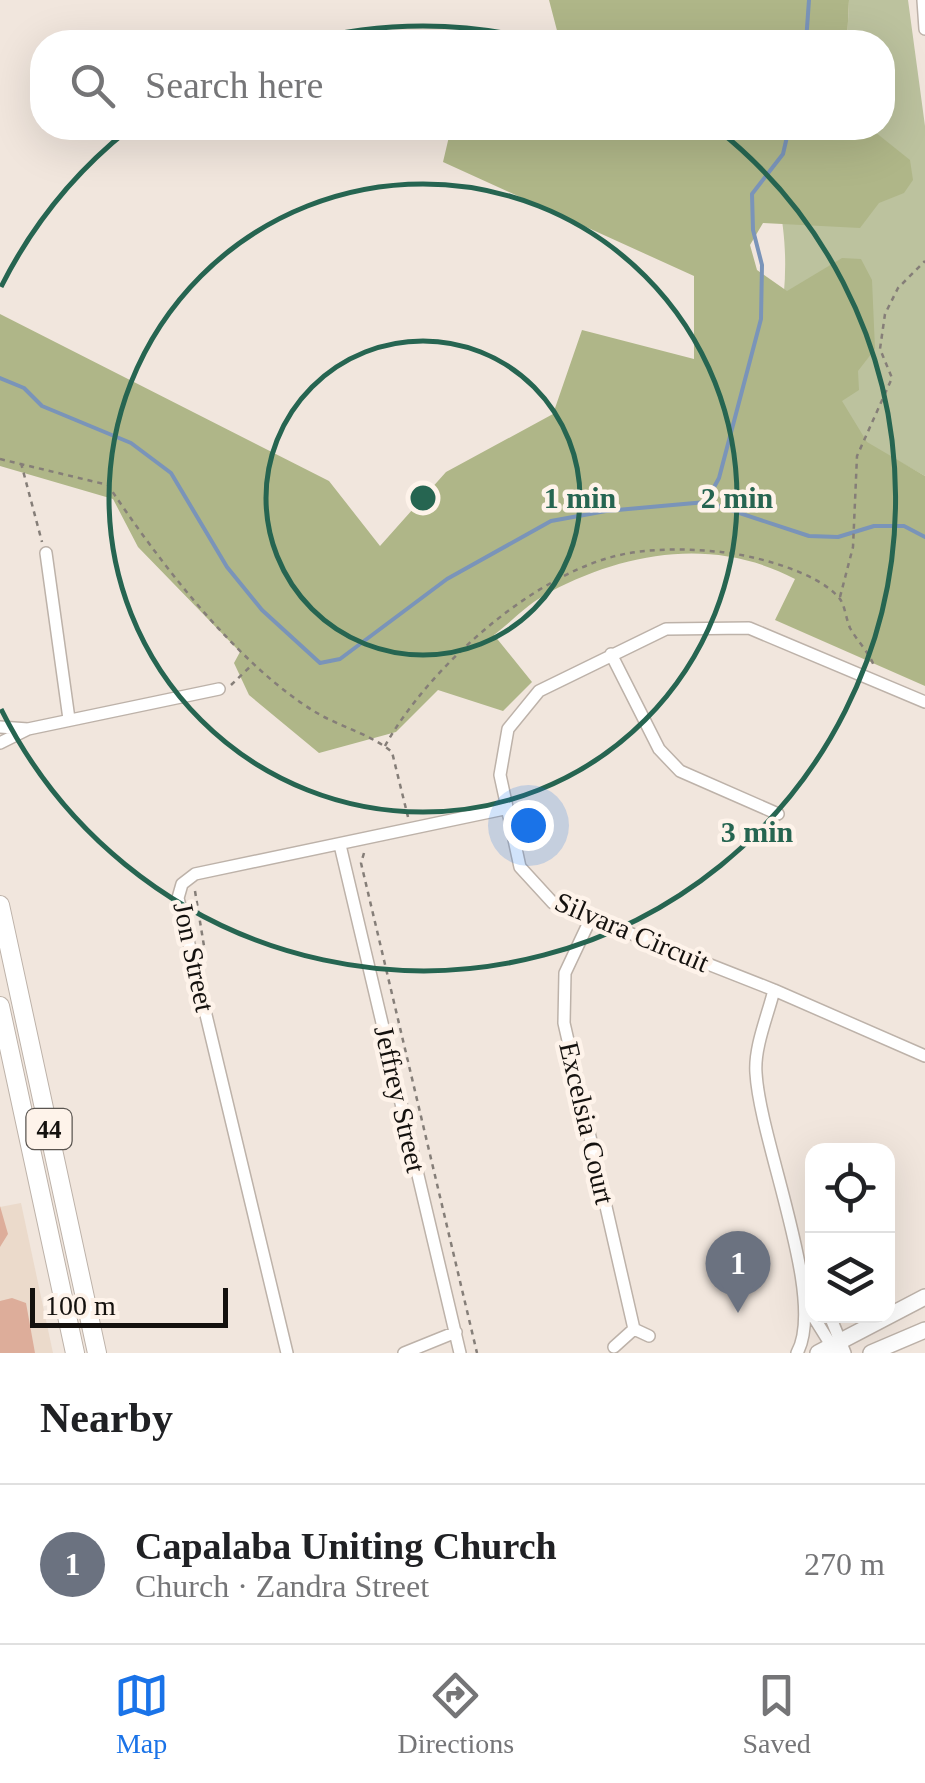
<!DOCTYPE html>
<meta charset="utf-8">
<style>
:root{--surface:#fff;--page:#f6f6f6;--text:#202124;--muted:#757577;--line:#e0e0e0;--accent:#1a73e8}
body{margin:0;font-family:Georgia,serif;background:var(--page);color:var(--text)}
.controls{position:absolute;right:30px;bottom:30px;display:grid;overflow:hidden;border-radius:20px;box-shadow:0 10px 40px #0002}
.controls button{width:90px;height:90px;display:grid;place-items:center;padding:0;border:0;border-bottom:2px solid var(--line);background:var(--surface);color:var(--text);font:50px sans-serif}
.scale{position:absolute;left:30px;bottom:25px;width:198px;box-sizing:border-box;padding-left:10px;border:5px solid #14110e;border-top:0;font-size:28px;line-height:35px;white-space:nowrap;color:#14110e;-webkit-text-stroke:8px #fef3ea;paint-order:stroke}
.you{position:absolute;left:528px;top:825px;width:35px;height:35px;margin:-25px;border:8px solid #fff;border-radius:50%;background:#1a73e8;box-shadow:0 0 0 15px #1a73e833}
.badge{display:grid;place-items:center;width:65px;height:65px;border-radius:50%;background:var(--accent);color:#fff;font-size:32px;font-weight:700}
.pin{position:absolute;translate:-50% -82px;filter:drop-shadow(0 2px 5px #0008)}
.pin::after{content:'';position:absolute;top:52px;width:35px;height:30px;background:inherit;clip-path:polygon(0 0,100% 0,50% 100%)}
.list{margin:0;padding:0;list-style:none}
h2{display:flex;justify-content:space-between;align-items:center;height:130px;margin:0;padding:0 40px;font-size:42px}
h2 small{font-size:32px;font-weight:400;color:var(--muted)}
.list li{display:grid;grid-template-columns:65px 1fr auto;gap:30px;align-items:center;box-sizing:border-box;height:160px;padding:0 40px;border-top:2px solid var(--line)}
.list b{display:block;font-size:38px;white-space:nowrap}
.list p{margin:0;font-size:32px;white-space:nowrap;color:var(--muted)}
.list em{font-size:32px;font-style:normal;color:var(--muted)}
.icon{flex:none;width:55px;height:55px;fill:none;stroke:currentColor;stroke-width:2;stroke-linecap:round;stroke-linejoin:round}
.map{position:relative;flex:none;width:925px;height:1353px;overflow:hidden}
.search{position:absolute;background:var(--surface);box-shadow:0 10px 40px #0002;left:30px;right:30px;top:30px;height:110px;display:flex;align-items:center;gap:25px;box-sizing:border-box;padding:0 35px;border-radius:40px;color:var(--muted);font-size:38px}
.sheet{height:290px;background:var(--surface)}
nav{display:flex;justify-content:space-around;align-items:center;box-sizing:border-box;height:140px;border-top:2px solid var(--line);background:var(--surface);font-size:28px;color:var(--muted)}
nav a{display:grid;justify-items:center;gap:5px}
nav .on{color:var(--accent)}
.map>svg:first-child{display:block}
.built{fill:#ebdacb}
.green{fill:#bcc29e}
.forest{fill:#afb688}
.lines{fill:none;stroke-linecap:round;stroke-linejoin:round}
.stream{stroke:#7a94b9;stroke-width:4}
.building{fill:#ddad9a}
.street-casing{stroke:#bdb2a9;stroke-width:14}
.secondary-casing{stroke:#bdb2a9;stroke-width:18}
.primary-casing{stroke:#bdb2a9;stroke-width:20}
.path{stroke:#857e78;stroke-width:2.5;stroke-dasharray:5 5;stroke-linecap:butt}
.street{stroke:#fff;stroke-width:11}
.secondary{stroke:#fff;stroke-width:15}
.primary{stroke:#fff;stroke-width:18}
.ring{fill:none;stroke:#266551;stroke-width:5}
.labels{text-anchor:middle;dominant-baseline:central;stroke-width:9;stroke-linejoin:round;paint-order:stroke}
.shield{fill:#fef3ea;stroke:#5a5550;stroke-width:2.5}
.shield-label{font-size:25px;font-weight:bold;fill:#14110e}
.street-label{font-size:28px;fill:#14110e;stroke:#fef3ea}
.centre{fill:#266551;stroke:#fef3ea;stroke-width:5}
.ring-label{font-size:30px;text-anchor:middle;font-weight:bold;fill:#266551;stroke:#fef3ea;stroke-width:9;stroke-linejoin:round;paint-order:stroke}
</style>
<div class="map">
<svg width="925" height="1353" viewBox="0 0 925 1353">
<rect width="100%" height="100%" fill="#f1e6dd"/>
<!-- built -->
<path class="built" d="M21,1203L53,1353H0V1207Z"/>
<!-- green -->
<path class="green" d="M849,0H908L925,126V476L768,388C782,318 793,269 778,198L821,128H882V42H847Z"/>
<!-- forest -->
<path class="forest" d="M549,0H849L847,42H560Z
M451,128H870L910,160L913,180L904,193L879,203L860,228L763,223L750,245L757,270L787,291L842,258L861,259L872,280L875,349L858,371L859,390L842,401L867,442L925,476V686L775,620L795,579C715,537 628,551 550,592C530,602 512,621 494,635L532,682L503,711L438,690L396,732L319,753L249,695L234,663L240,652L138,547L113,499L0,466V314L329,481L380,546L446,472L553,414L582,330L694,359V276L443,162Z"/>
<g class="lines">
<!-- stream -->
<path class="stream" d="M806,42L809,0
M0,378L24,388L42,406L131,443L171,473L227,567L262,610L320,663L340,659L447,579L551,521L606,511L706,502L809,536L838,537L874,526H904L925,537
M706,502L719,478L761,319L762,265L753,230L752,194L783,154L789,128"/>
</g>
<!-- building -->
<path class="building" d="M0,1206L8,1234L0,1247Z
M12,1298L26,1303L35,1353H0V1301Z"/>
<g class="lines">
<!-- street casing -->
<g class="street-casing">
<path id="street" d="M923,0L925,29
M46,553L69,719
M611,654L659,749L680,771L778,814
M925,702L749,628L666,629L539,691L508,729L500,775L520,867L553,903L774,990L925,1056
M0,727L28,729L219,689
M0,743L28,729
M340,845L460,1353
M590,920L565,973L564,1023L634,1329L649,1336
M774,990C768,1015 754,1047 756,1073C760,1143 827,1299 797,1353
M810,1279L812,1284
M813,1316L836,1353
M830,1316L845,1353
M857,1316L877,1321
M614,1347L634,1329
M287,1353L178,898L182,884L195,874L504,809
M404,1353L456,1332"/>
</g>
<!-- secondary casing -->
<g class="secondary-casing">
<path id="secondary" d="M818,1353L925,1297
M871,1353L925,1330"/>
</g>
<!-- primary casing -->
<g class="primary-casing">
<path id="primary" d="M0,905L97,1353
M0,1006L75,1353"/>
</g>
<!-- path -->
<path class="path" d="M0,459L108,485C158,560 238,666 317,713C341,727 370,734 392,752L408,817
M21,463L42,542
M840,597L853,547L857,456L892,378L880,349L885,314L898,288L925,261
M231,685L253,664
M385,746C428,668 538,568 630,553C660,548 691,549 721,552C753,555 819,572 840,599C845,606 846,619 850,628C857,641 869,652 874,666
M364,853L361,863L477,1353
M195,891L204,946"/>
<!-- street -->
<use href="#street" class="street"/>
<!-- secondary -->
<use href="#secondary" class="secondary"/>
<!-- primary -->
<use href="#primary" class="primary"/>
</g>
<!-- distance rings -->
<g class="ring">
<circle cx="423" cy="498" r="157"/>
<circle cx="423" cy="498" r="314"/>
<path d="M1 287A472 472 0 0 1 129 129M301 42A472 472 0 0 1 545 42M717 129A472 472 0 1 1 1 709"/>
</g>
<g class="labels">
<!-- shield labels -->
<rect class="shield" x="26.5" y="1109" width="45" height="40" rx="8"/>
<g class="shield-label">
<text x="49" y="1129">44</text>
</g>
<!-- street labels -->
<g class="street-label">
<text transform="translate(632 932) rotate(23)">Silvara Circuit</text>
<text transform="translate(194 957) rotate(78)">Jon Street</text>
<text transform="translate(400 1099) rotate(77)">Jeffrey Street</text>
<text transform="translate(587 1123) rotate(77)">Excelsia Court</text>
</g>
</g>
<circle cx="423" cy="498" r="15" class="centre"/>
<g class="ring-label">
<text x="580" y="508">1 min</text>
<text x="737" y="508">2 min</text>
<text x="757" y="842">3 min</text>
</g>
</svg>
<div class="controls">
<button><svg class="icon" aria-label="locate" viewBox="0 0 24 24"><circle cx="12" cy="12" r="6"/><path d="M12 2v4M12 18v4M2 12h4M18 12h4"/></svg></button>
<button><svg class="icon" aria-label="layers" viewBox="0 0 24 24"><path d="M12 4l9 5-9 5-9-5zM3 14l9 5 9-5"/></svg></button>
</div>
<div class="scale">100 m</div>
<div class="you"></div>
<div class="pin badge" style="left:738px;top:1313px;background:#6b7280">1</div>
<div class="search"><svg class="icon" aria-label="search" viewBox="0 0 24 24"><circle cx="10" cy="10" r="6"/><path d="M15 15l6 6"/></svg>Search here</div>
</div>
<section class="sheet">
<h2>Nearby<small></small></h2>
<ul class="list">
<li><span class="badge" style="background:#6b7280">1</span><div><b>Capalaba Uniting Church</b><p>Church · Zandra Street</p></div><em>270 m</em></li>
</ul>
</section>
<nav>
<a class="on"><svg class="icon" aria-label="map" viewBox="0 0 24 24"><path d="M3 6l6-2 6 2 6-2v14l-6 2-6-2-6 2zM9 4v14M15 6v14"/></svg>Map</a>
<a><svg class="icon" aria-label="directions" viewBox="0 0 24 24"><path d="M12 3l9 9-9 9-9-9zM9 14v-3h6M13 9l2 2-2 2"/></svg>Directions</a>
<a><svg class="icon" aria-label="saved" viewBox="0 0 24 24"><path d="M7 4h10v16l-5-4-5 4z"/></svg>Saved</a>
</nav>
